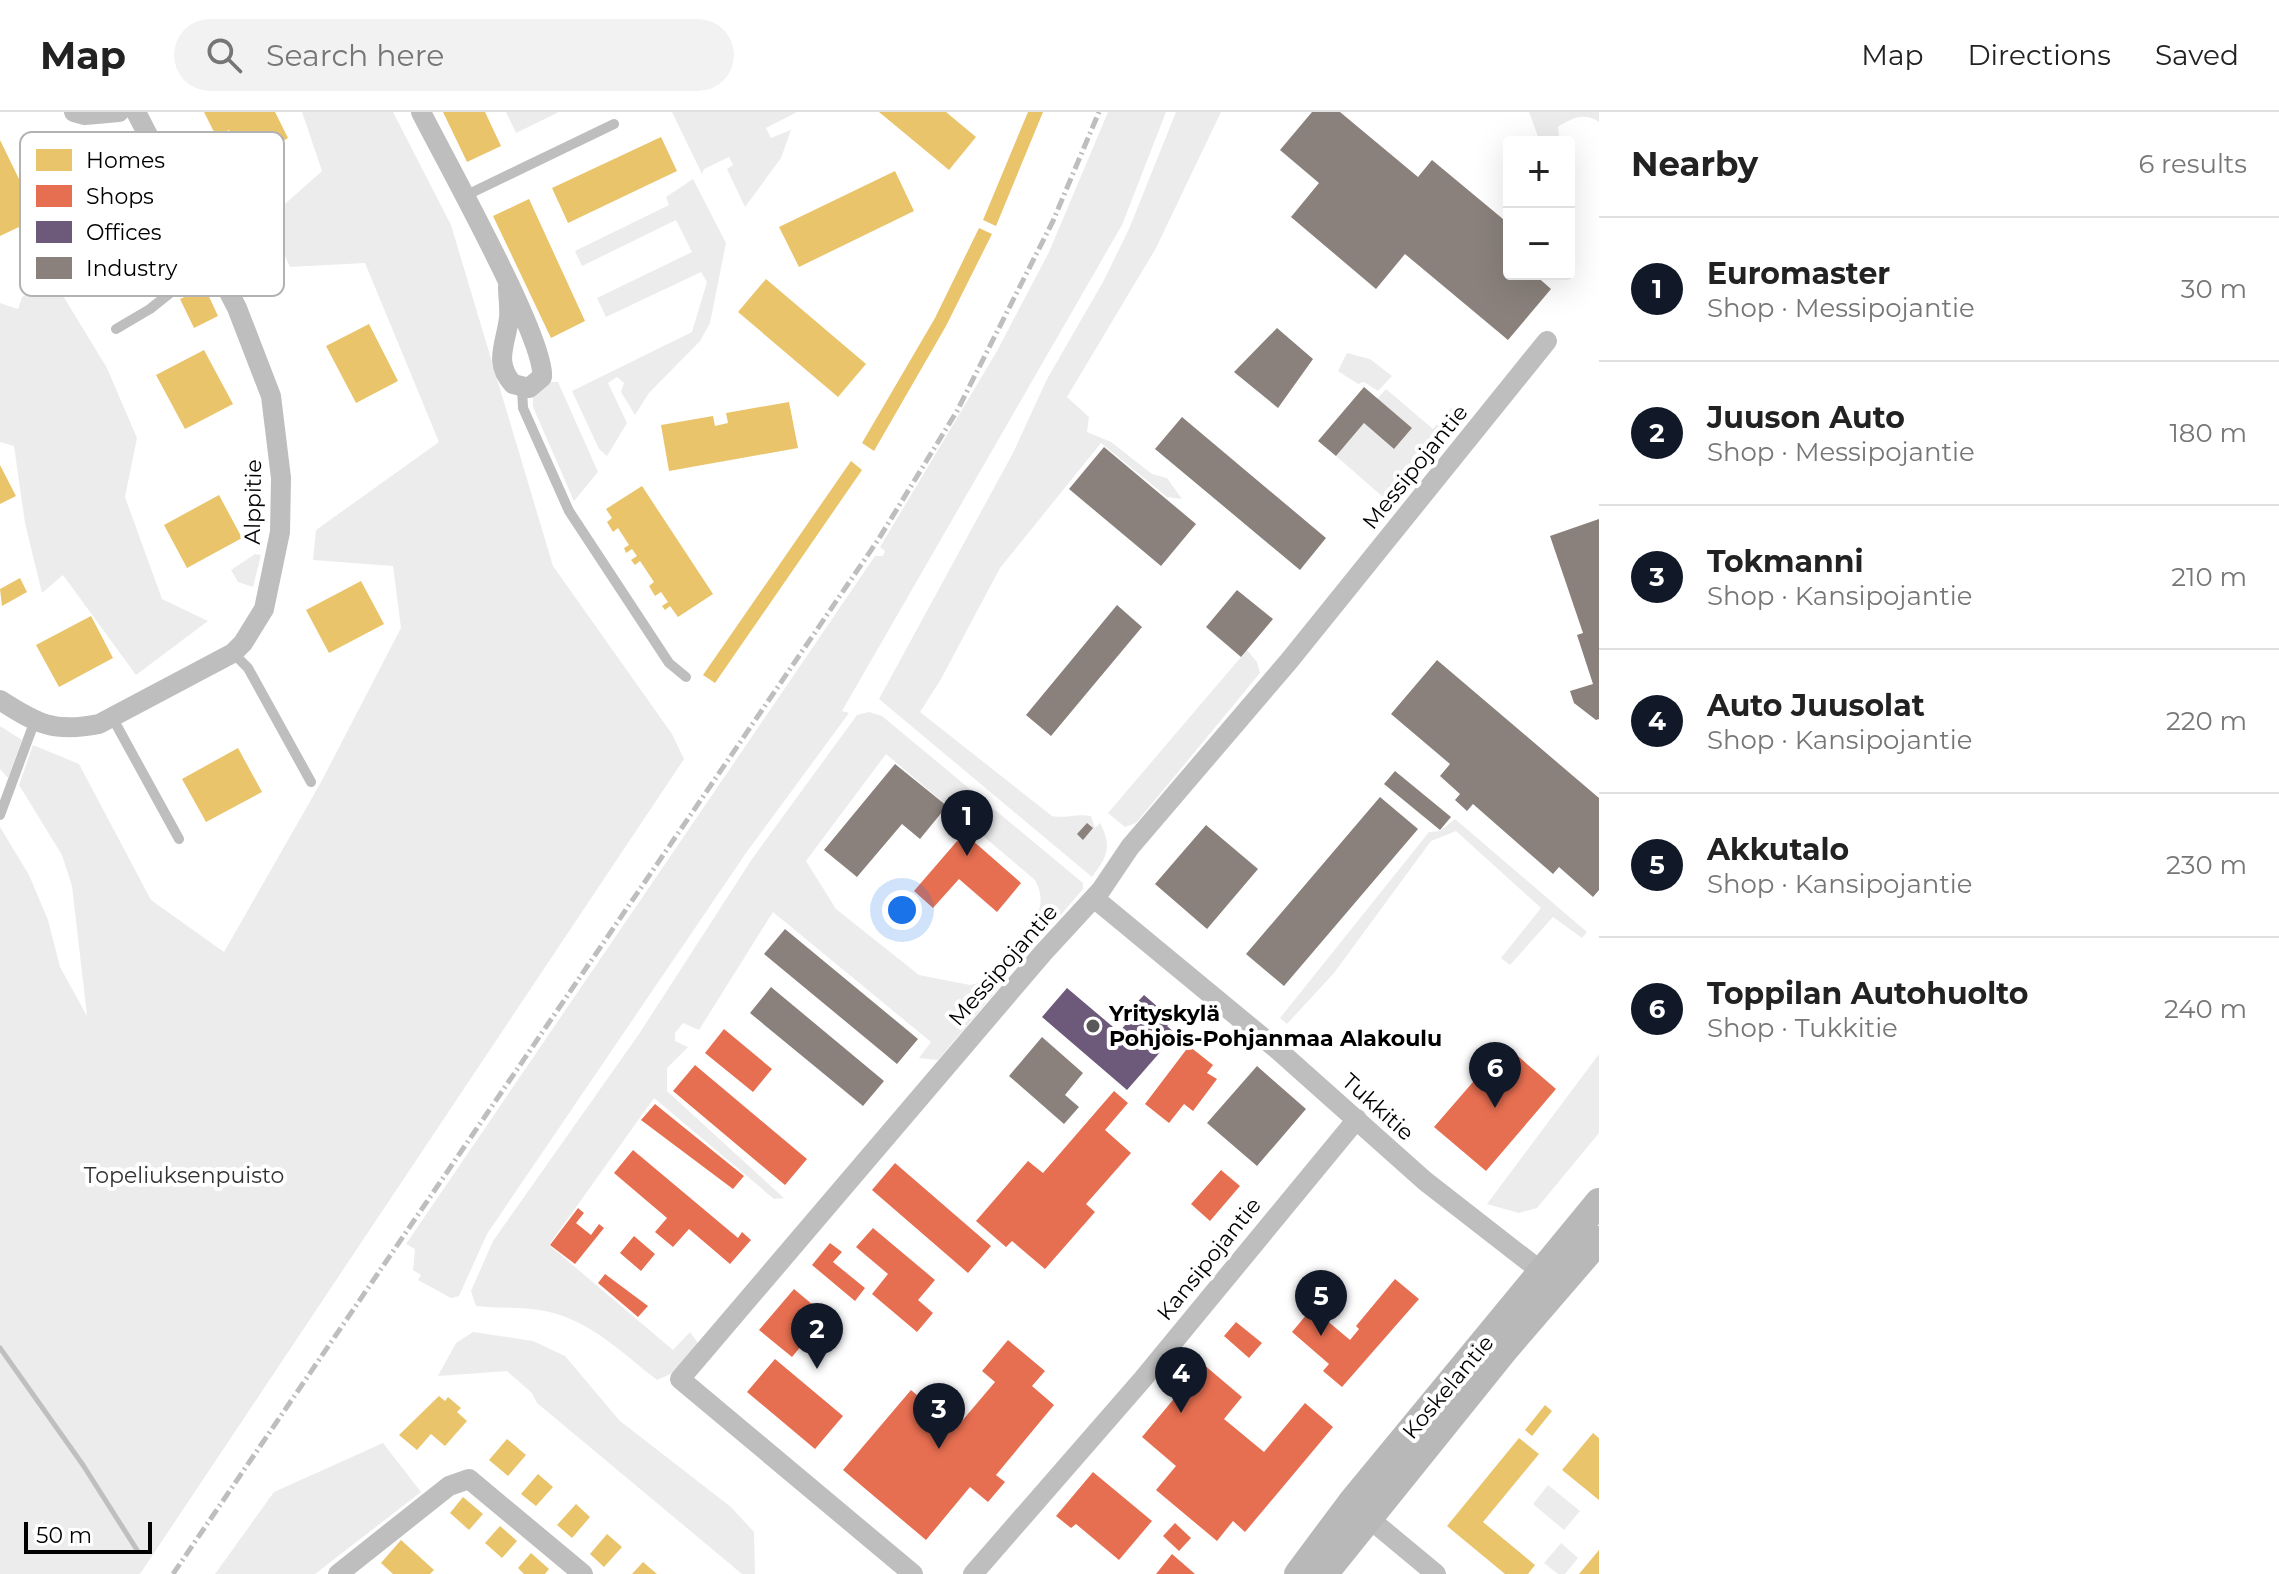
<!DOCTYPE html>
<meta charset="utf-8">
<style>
:root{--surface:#fff;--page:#f2f2f2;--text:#222;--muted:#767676;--line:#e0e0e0;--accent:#111827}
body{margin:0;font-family:Montserrat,sans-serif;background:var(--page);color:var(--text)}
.controls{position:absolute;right:24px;top:24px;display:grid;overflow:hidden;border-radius:8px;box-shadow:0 8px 32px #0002}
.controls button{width:72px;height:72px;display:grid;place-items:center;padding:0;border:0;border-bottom:2px solid var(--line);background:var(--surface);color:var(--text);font:40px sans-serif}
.scale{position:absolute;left:24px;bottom:20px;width:128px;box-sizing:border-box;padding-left:8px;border:4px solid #000;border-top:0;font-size:22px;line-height:28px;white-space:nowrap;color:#000;-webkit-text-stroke:6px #fff;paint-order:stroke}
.you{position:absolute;left:902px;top:798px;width:28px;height:28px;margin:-20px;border:6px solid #fff;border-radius:50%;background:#1a73e8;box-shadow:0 0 0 12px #1a73e833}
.badge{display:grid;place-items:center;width:52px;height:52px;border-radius:50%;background:var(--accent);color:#fff;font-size:26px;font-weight:700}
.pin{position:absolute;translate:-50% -66px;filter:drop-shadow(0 2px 4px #0008)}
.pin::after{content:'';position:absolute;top:42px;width:28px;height:24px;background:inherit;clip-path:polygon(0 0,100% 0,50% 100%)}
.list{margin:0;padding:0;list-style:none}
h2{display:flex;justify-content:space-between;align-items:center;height:104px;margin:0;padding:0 32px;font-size:34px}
h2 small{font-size:26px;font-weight:400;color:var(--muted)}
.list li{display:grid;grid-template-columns:52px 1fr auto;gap:24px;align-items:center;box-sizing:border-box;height:144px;padding:0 32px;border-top:2px solid var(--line)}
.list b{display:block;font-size:30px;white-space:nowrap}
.list p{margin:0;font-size:26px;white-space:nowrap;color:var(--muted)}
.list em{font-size:26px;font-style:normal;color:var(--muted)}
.icon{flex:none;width:44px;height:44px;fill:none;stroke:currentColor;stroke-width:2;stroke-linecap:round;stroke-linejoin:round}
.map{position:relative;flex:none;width:1599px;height:1462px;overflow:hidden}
header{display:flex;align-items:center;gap:48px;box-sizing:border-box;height:112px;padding:0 40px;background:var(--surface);border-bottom:2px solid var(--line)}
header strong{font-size:38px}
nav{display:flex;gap:44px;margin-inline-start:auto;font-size:28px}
.search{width:560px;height:72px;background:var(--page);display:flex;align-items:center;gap:20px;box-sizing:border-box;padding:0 28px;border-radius:44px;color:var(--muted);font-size:30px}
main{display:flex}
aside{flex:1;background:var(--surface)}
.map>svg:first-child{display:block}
.green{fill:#ececec}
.homes{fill:#e9c46a}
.shops{fill:#e76f51}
.offices{fill:#6d597a}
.industry{fill:#8a817c}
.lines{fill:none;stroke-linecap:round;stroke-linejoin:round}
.stream{stroke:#bfbfbf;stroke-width:5}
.lane{stroke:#bebebe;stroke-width:10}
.street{stroke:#bebebe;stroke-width:20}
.secondary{stroke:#b8b8b8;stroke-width:28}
.rail{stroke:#bebebe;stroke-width:5;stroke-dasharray:12 4 2 4;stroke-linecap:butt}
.poi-dot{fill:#595959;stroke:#fff;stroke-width:3}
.labels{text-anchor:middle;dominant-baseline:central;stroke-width:8;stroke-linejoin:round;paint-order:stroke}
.street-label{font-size:22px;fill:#000;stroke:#fff}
.poi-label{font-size:22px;font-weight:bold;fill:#000;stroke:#fff;text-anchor:start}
.park-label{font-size:22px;fill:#333;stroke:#fff}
.key{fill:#fff;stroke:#b2b2b2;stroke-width:2}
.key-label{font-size:22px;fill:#000}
</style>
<header>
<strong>Map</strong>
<div class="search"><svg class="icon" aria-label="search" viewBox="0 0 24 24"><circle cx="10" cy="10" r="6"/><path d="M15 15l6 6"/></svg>Search here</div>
<nav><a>Map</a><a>Directions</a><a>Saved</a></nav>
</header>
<main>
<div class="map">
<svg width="1599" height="1462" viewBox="0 0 1599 1462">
<rect width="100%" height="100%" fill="#fff"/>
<!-- green -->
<path class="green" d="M302,0H393L451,113L553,454L672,622L684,647L140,1462H0V715L29,763L48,808L60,855L87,904L72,774L62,743L19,673L33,633L79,652L151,788L224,840L320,672L401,516L393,454L313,448L316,418L439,330L365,151L290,155L268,107L322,59Z
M506,0H559L516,21Z
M672,0H797L766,16L771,26L791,18L781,46L745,95L727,57L733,53L729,45L704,57L702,62Z
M1108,0H1166L1122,113L842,599L849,601L746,741L487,1122L459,1184L451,1186L418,1168L421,1163L413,1158L415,1137L406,1132L875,444H883L885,439L880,435L997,239L1049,140Z
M1176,0H1221L1156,136L1067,285L1089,305L1087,320L1111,330L1152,362L1167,366L1182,387L1167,385L1101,331L1000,456L941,567L920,600L1052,704C1065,707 1077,701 1091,704L1095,716L1100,711C1112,734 1108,744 1092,765L879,587L1013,341L1047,267L1103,170L1129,117Z
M1529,0H1599V10C1584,0 1572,6 1558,15L1560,30H1540Z
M693,67L726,131L710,211L700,229L649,281L635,303L621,280L624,271L617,265L608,271L627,311L607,344L599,337L572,279L692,220L707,170L701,160L606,205L597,186L692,140L676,108L582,154L575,139L669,93L666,85Z
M54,169L107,256L137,326L125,385L162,487L208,509L136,563L63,463L42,481L25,411L14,334L0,330V191L18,197L22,185Z
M1347,241L1370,247L1392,264L1378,279L1364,270L1358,272L1338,259Z
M551,270H558L598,360L574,389L533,295V285Z
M1386,277L1433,317L1451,296H1461L1465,301L1462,312L1391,392L1336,344L1364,311L1394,337L1412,316L1377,287Z
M255,442L261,443L253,475L238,470L231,458Z
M1247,538L1257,550L1260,561L1136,711L1125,715L1108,701Z
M869,600L882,604L1083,771V777L1035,833L1023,836L1014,832C1032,812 1050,796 1035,768L886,642L806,749L836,797L919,863L970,873L982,870L1002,847L1008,865L938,948L919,946L931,930L773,800L699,918L683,911L675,921V929L688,935L667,956V979L784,1086L774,1087L654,986L549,1133L673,1238L690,1220L700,1234L681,1257L657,1268C622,1241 590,1208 545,1199C522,1194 499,1197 476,1194L471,1179L493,1129L639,922L752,747L857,603Z
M0,614L22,628L8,666L0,657Z
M1455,707L1587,820L1582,826L1553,805L1510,853L1501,846L1541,796L1456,719L1431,729L1334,861L1287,912L1280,906L1429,720L1440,719Z
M1599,942V1021L1537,1096L1519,1101L1487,1092Z
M473,1220L533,1229L565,1244L620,1309L731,1395L754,1420L755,1462H742L537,1291L532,1281L507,1259L438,1264L456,1231Z
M383,1331L421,1380L315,1462H215L274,1380Z
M1548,1373L1580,1399L1564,1418L1533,1392Z
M1561,1431L1578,1446L1565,1462H1558L1544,1451Z"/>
<!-- homes -->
<path class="homes" d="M204,0H275L288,26L246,51L229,18L216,24Z
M443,0H485L501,34L467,50Z
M879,0H946L976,25L949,58Z
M1028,0H1043L996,114L983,108Z
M661,25L677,59L568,111L552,76Z
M0,28L38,106L0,124Z
M895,59L914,99L799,155L779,115Z
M529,87L585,209L551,226L493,104Z
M979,116L992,122L946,214L874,339L862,331L935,206Z
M766,167L866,252L838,285L738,200Z
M205,176L218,204L194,216L180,187Z
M369,212L398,269L356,291L326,234Z
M204,238L233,292L185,317L156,263Z
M789,290L798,336L669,359L661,313L713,304L715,314L728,311L726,301Z
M851,349L862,358L715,571L703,563Z
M0,353L16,384L0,392Z
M642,374L713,482L678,505L670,494L665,498L662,494L668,490L661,480L655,484L649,474L654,470L640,449L635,453L631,448L637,444L632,437L626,441L624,436L629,433L618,416L613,420L607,410L612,406L606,397Z
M219,383L242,426L187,456L164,413Z
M20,466L27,480L2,494L0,477Z
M361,469L384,512L329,541L306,498Z
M91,504L113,546L59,575L36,533Z
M238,636L262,680L206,710L182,667Z
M439,1284L445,1289L448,1285L461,1296L457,1300L467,1309L445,1334L431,1322L417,1338L399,1323Z
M1545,1293L1552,1299L1532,1324L1525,1318Z
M1593,1321L1599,1326V1388L1562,1358Z
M1519,1326L1539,1342L1483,1410L1535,1453L1528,1462H1505L1447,1414Z
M507,1327L526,1343L508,1364L489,1348Z
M538,1362L553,1375L536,1394L521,1382Z
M463,1385L483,1402L469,1418L450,1401Z
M576,1392L590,1405L572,1426L557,1413Z
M500,1414L517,1429L502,1446L485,1431Z
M607,1422L622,1435L604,1455L590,1442Z
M401,1428L434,1458L430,1462H393L381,1451Z
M1599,1438V1462H1579Z
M531,1441L549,1457L545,1462H524L518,1456Z
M643,1450L657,1462H632Z"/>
<!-- shops -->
<path class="shops" d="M964,721L1021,771L997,800L959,767L933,796L914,779Z
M724,917L772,957L753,980L705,941Z
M1505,933L1556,977L1486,1059L1434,1015Z
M1189,934L1213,953L1207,961L1217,967L1193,999L1184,992L1169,1011L1145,992Z
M695,953L807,1047L785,1073L673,979Z
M1114,979L1128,991L1105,1018L1131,1041L1086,1092L1095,1100L1045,1157L1012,1129L1006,1135L976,1109L1028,1049L1043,1061Z
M655,992L744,1064L733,1077L641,1008Z
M633,1038L738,1126L742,1120L751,1128L730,1152L689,1117L673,1135L655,1120L667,1106L614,1061Z
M895,1051L991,1134L968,1161L872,1078Z
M1221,1058L1240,1074L1210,1109L1191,1092Z
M578,1096L584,1101L576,1111L591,1123L599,1112L604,1116L575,1152L550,1133Z
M873,1116L935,1168L918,1188L933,1201L917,1220L872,1182L888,1162L856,1135Z
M634,1124L655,1142L641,1159L620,1141Z
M830,1131L842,1140L833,1150L865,1176L855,1189L812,1153Z
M605,1162L648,1194L638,1205L598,1171Z
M1395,1167L1419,1187L1342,1275L1323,1259L1329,1252L1292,1220L1312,1196L1350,1228L1359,1217L1356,1214Z
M794,1177L826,1204L792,1245L759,1218Z
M1236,1210L1262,1231L1249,1246L1224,1224Z
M1008,1228L1045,1259L1032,1274L1054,1293L996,1363L1005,1370L988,1390L970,1375L926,1428L843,1358L911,1278L956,1316L995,1270L982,1259Z
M775,1247L843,1304L815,1337L747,1280Z
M1203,1252L1242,1285L1224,1307L1264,1340L1305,1291L1333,1315L1245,1420L1233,1409L1217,1429L1156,1378L1176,1354L1142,1325Z
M1093,1360L1152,1409L1119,1448L1076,1412L1071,1416L1056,1404Z
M1175,1411L1191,1426L1179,1439L1163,1424Z
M1172,1442L1195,1462H1156Z"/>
<!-- offices -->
<path class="offices" d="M1067,876L1119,920L1132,905L1127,901L1144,883L1173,908L1167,914L1176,922L1127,978L1042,905Z"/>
<!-- industry -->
<path class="industry" d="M1312,0H1340L1418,65L1432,48L1509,112V162H1534L1551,177L1508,228L1405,142L1376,177L1291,105L1319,71L1280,38Z
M1277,216L1313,247L1278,296L1234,260Z
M1364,275L1412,316L1394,337L1364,311L1336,344L1318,329Z
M1182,305L1326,426L1300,458L1155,337Z
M1104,335L1196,412L1161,454L1069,377Z
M1599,407V607L1596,608L1574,591L1570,579L1593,572L1577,523L1583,521L1550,424Z
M1237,478L1273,507L1241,545L1206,515Z
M1117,493L1142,515L1051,624L1026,603Z
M1437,548L1599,686V778L1593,785L1559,755L1553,762L1473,692L1467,699L1455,688L1460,682L1440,664L1450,652L1391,602Z
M895,652L947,694L920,727L902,712L857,765L824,738Z
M1395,659L1451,705L1440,718L1384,672Z
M1380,685L1418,717L1284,874L1246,842Z
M1087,711L1093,716L1083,728L1077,722Z
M1206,713L1258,757L1207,817L1155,772Z
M785,817L918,927L897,952L764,842Z
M771,875L884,969L863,994L750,901Z
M1042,925L1083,961L1065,983L1079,995L1064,1012L1009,964Z
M1257,954L1306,997L1257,1054L1207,1011Z"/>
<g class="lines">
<!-- stream -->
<path class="stream" d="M0,1236L83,1353L137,1438"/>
<!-- lane -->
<path class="lane" d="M466,87L473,80L614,12
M116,217L150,197L180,173L167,135L197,119
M522,276L523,296L569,399L669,551L686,565
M233,541L248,556L311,670
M112,605L179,727
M0,703L34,611"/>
<!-- street -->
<path class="street" d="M74,0L85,3L119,0
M421,0C444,46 546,228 542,265L529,276L513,272C493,250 506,232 509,206C510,196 508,184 508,174
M0,588C37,612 54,621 99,612L233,541L243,531L264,497L280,420L281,366L271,284L237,196L136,0
M1094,786L1278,938L1425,1069L1551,1167
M1359,1398L1436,1462
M338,1462L449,1374L469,1367L583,1462
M913,1462L680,1267L1043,841L1101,778L1130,735L1289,549L1547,229
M973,1462L1142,1268L1357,1007"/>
<!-- secondary -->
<path class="secondary" d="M1298,1462L1351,1391L1599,1090
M1324,1462L1506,1236L1599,1128"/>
<!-- rail -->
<path class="rail" d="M173,1462L878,428L957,299L1053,109L1099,0"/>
</g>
<!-- markers -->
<circle class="poi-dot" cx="1093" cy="914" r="8"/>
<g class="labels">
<!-- street labels -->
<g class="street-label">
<text transform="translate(1415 355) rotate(-51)">Messipojantie</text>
<text transform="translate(253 390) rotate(-89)">Alppitie</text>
<text transform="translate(1003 853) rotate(-49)">Messipojantie</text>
<text transform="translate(1378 995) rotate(42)">Tukkitie</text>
<text transform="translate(1209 1147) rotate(-51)">Kansipojantie</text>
<text transform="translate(1448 1275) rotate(-50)">Koskelantie</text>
</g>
<!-- poi labels -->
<g class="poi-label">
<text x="1109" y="901">Yrityskylä<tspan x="1109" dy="25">Pohjois-Pohjanmaa Alakoulu</tspan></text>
</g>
<!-- park labels -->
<g class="park-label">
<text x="184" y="1063">Topeliuksenpuisto</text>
</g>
</g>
<!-- legend -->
<rect x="20" y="20" width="264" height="164" rx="12" class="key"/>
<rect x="36" y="37" width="36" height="22" fill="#e9c46a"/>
<rect x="36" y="73" width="36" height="22" fill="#e76f51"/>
<rect x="36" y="109" width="36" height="22" fill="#6d597a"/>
<rect x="36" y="145" width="36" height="22" fill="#8a817c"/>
<g class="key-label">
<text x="86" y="56">Homes</text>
<text x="86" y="92">Shops</text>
<text x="86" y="128">Offices</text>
<text x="86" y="164">Industry</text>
</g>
</svg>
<div class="controls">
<button>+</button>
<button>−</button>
</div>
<div class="scale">50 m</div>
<div class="you"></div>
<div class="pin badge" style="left:967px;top:744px">1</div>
<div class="pin badge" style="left:817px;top:1257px">2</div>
<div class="pin badge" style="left:939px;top:1337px">3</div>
<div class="pin badge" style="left:1181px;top:1301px">4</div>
<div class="pin badge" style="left:1321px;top:1224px">5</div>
<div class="pin badge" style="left:1495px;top:996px">6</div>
</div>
<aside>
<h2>Nearby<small>6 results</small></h2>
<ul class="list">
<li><span class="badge">1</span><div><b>Euromaster</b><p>Shop · Messipojantie</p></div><em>30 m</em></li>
<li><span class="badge">2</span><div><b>Juuson Auto</b><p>Shop · Messipojantie</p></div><em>180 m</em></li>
<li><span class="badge">3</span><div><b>Tokmanni</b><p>Shop · Kansipojantie</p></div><em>210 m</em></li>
<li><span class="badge">4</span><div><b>Auto Juusolat</b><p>Shop · Kansipojantie</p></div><em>220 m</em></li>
<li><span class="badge">5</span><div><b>Akkutalo</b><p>Shop · Kansipojantie</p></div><em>230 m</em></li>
<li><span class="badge">6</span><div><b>Toppilan Autohuolto</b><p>Shop · Tukkitie</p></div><em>240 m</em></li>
</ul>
</aside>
</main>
